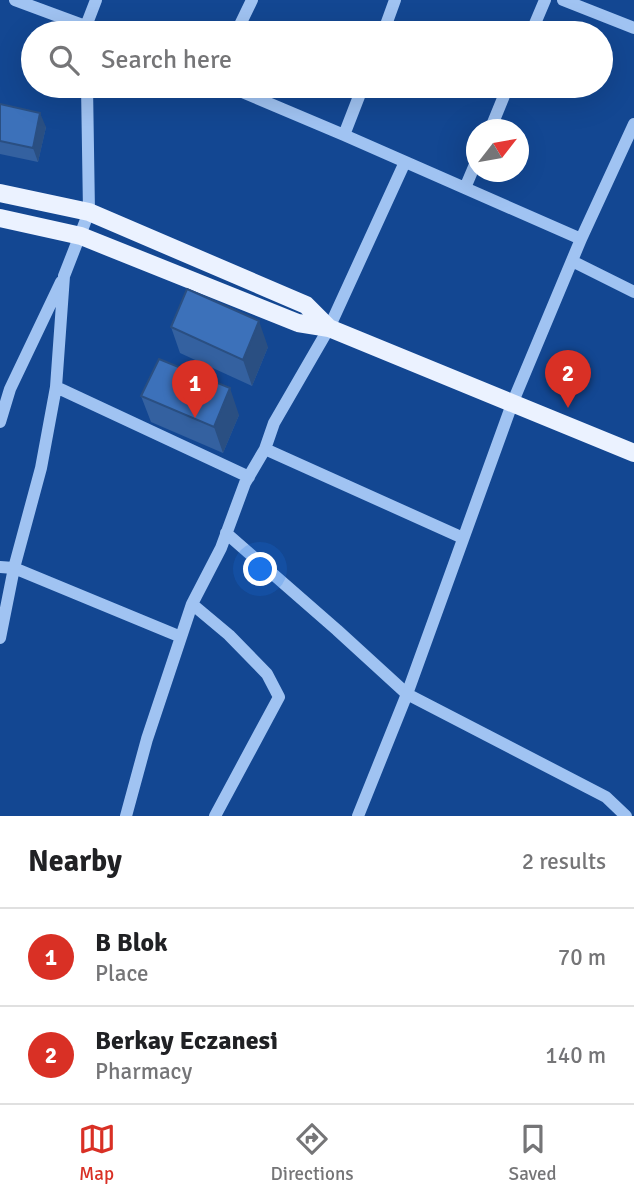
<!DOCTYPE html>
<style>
:root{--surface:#fff;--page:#f2f2f2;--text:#202124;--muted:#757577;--line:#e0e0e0;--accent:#d93025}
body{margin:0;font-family:Signika,sans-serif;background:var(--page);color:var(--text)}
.compass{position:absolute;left:466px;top:119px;width:63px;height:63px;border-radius:50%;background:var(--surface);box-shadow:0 7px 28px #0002;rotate:59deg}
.you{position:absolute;left:261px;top:570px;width:24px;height:24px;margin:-18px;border:5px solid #fff;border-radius:50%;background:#1a73e8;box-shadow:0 0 0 10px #1a73e833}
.badge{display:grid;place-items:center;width:46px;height:46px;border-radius:50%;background:var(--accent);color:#fff;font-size:23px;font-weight:700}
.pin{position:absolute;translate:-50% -58px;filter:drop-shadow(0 2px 4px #0008)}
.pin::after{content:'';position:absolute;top:37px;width:24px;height:21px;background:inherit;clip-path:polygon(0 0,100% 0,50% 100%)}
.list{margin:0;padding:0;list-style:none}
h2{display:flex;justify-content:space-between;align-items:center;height:91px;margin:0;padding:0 28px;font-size:30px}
h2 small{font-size:23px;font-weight:400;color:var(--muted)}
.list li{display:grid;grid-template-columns:46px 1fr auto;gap:21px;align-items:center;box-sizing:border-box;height:98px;padding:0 28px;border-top:2px solid var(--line)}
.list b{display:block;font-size:26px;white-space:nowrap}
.list p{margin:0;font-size:23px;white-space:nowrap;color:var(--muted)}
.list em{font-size:23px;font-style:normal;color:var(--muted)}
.icon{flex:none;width:38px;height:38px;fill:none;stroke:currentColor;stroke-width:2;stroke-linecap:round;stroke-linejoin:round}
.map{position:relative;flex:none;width:634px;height:816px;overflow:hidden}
.search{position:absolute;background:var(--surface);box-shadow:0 7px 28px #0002;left:21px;right:21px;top:21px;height:77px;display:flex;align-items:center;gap:18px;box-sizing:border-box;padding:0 24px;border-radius:38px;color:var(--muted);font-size:26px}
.sheet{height:287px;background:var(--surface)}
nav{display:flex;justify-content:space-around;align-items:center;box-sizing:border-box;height:98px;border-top:2px solid var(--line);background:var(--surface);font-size:19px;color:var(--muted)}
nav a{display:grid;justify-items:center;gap:4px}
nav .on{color:var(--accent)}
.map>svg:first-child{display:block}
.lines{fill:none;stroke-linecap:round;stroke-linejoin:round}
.minor{stroke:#a0c3f2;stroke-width:12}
.major{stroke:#ebf2ff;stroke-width:18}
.wall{fill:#3461a0}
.shaded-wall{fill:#2a4f82}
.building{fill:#3c71ba;stroke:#2a4f82;stroke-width:2}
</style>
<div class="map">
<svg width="634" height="816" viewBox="0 0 634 816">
<rect width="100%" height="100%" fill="#134792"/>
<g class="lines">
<!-- minor -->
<path class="minor" d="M15,0L104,33
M563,0L634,28
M86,33V26L96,0
M236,33L252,0
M383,33L395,0
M531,33L545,0
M228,86L344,135L581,239
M490,130L508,86
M344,135L363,86
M465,188L476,162
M572,261L634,292
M56,387L249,477
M0,422L10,389L61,282
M265,449L463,538
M226,533L337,630L407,694L606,797L626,816
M0,567L14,568L181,637
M192,604L229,635L267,674L279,697L215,816
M0,638L14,568L41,468L56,387L64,276L89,212L87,86
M126,816L147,739L192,604L221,548L245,483L265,449L274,423L329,328L405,162
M358,816L407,694L512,404L581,239L634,124"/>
<!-- major -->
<path class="major" d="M0,193L89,212L306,305L329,328
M0,218L81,236L298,323L329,328L634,453"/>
</g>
<!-- wall -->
<path class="wall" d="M0,104L46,127L38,162L0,154Z
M171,327L268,347L252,386L180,353Z
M141,396L239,415L223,453L151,422Z"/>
<!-- shaded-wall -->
<path class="shaded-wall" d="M40,113L46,127L38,162L33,148Z
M259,321L268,347L252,386L243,360Z
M230,388L239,415L223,453L214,427Z"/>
<!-- building -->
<path class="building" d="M0,104L40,113L33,148L0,141Z
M187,289L259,321L243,360L171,327Z
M159,359L230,388L214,427L141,396Z"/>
</svg>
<svg class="compass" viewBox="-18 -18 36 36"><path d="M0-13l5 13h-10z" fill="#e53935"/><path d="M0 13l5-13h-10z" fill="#757577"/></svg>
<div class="you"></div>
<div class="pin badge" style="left:195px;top:418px">1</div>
<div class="pin badge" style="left:568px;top:408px">2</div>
<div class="search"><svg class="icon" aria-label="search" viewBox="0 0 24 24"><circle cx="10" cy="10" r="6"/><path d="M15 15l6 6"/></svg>Search here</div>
</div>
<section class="sheet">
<h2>Nearby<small>2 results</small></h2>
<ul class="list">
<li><span class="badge">1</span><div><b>B Blok</b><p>Place</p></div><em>70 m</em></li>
<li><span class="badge">2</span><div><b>Berkay Eczanesi</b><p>Pharmacy</p></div><em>140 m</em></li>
</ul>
</section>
<nav>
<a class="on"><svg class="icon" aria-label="map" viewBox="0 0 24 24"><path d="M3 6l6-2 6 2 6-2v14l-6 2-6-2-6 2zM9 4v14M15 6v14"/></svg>Map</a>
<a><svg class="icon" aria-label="directions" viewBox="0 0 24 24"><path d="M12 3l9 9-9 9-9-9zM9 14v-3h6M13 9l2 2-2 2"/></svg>Directions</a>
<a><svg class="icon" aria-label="saved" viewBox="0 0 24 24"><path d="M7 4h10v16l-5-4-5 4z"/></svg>Saved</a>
</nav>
